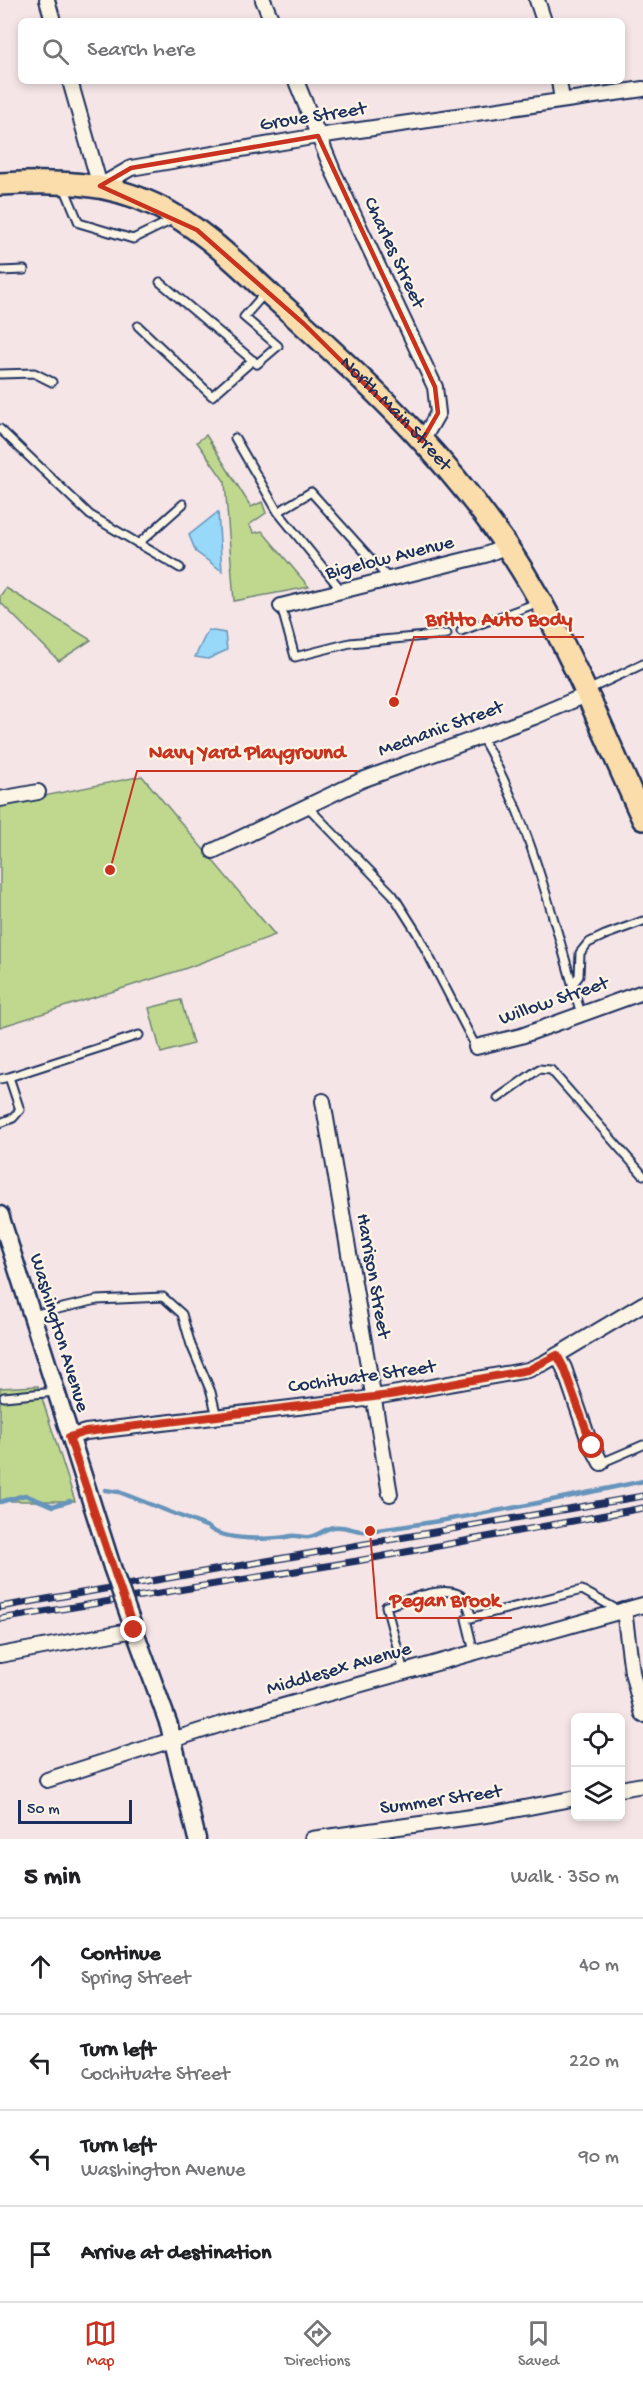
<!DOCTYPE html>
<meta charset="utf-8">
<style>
:root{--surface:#fff;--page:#f2f2f2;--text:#202124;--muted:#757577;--line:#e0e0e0;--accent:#c8321e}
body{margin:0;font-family:"Gochi Hand",sans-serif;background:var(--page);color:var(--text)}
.controls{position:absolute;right:18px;bottom:18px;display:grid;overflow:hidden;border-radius:9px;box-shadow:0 3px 9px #0003}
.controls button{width:54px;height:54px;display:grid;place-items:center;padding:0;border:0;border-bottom:2px solid var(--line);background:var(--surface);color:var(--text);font:30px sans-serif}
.scale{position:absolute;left:18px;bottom:15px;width:114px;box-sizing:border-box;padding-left:6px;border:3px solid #1b2f5e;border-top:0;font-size:16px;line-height:21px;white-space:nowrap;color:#1b2f5e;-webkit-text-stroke:4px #fcf5e5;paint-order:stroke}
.stop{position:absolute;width:18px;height:18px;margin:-14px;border:4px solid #c8321e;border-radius:50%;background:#fff}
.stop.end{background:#c8321e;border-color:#fff;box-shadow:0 2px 6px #0008}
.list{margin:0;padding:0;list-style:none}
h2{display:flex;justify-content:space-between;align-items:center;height:78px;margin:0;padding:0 24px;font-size:26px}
h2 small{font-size:20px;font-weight:400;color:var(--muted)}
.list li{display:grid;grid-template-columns:39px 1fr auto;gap:18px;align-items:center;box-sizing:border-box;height:96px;padding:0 24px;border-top:2px solid var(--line)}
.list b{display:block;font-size:22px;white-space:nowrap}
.list p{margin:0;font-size:20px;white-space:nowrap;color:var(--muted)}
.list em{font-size:20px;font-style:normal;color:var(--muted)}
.icon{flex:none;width:33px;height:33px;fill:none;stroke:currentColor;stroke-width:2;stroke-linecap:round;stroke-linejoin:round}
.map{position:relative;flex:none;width:643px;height:1839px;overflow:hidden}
.search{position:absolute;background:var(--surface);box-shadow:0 3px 9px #0003;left:18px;right:18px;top:18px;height:66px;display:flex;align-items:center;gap:15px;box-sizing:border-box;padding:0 21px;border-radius:9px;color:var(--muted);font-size:22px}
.sheet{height:462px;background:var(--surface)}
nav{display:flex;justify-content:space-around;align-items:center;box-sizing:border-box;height:84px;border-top:2px solid var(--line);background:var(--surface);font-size:16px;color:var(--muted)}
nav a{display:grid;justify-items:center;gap:3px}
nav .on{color:var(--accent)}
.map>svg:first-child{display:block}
.green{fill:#c0d88e;stroke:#6e8476;stroke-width:1.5}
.water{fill:#98d8f9;stroke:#6694bb;stroke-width:1.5}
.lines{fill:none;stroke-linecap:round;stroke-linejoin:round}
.stream{stroke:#6694bb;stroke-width:4.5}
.service-casing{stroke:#1b2f5e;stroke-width:11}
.minor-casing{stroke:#1b2f5e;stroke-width:18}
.tertiary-casing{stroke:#1b2f5e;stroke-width:21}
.primary-casing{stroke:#1b2f5e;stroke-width:26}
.service{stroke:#fcf5e5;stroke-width:7}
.minor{stroke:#fcf5e5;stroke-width:14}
.tertiary{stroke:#fcf5e5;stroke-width:16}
.primary{stroke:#faddab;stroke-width:21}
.rail-casing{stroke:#1b2f5e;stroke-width:7}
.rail{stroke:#fcf5e5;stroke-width:4.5;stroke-dasharray:14;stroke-linecap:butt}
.tertiary-bridge-casing{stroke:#1b2f5e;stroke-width:21;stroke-linecap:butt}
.tertiary-bridge{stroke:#fcf5e5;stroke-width:16}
.route{stroke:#c8321e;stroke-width:8}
.marked{fill:none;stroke:#c8321e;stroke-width:4.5;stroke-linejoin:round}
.labels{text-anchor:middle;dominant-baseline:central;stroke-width:4.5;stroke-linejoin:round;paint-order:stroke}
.street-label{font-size:20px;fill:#1b2f5e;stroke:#fcf5e5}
.leader{fill:none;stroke:#c8321e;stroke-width:2}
.callout-dot{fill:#c8321e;stroke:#fcf5e5;stroke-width:2}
.callout-label{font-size:21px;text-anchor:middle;font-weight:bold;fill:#c8321e;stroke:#fcf5e5;stroke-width:4.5;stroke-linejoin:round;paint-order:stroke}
</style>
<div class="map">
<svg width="643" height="1839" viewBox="0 0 643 1839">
<rect width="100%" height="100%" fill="#f6e5e6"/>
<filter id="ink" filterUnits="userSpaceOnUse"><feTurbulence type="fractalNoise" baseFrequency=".0167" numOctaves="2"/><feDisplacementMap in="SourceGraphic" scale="12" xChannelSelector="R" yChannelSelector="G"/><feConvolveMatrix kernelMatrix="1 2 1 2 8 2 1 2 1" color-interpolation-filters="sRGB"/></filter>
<g filter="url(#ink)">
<!-- green -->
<path class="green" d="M206,435L251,507L262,502L266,513L249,525L254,533L262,531L309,587L234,601L225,482L197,442Z
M6,588L91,640L59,661L0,602V596Z
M142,776L275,935L184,969L0,1027V805Z
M181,1000L193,1044L161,1053L149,1008Z
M38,1386L75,1501H0V1388Z"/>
<!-- water -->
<path class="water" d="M218,512L222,571L196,552L189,535Z
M208,630L225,633L227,650L208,659L195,657Z"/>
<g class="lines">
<!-- stream -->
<path class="stream" d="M105,1490L119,1492L208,1527C222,1541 272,1540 291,1536C297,1535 303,1538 309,1537C318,1536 325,1528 334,1527C346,1525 356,1533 369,1531C461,1520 553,1500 643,1481
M0,1502L25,1495L53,1506L70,1501"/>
<!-- service casing -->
<g class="service-casing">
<path id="service" d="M64,187L79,223L133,239L172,220
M0,271L24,270
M160,282L257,364L278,346L244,317L265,293
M138,326L212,396L253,360
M0,374L34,373L52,382
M0,429L90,515L180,568
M235,438L278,512
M138,544L183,504
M342,591L278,512L311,492L389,579
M281,606L295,657L350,643L447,634
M461,631L537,603
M588,690L643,664
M481,736C531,822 553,920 581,1014
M306,805L393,895L417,933L476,1047
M572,985L579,976L580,953L588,943L605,935L643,921
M9,1077L139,1035
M0,1079L9,1077L20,1110L13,1118L0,1123
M498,1098L539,1069L551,1070L643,1175
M32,1315L97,1300L163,1297L182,1314L191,1345L211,1392L217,1417
M4,1397L55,1392
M601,1463L643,1445
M474,1652L466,1619L582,1590L618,1610
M404,1672L386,1606C405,1601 452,1580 465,1600C468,1605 470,1612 472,1618"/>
</g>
<!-- minor casing -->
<g class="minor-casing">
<path id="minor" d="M47,0L53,21
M263,0L272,21
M537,0L544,21
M70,81L100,186L131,168L318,136L643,89
M296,81L333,171L435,387L438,413L422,441
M559,81L562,100
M281,606L485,555L507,546
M0,799L38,792
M213,851L362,780L534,717L586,695
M476,1047L521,1036L643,992
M323,1101L390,1494
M557,1355L564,1368L588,1438L601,1463
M69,1437L86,1432L358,1400L528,1370L544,1363L643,1304
M624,1610L632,1672L643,1715
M0,1655L134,1630
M47,1780L244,1717L643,1605
M620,1789L643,1785
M312,1839L493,1814L576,1798"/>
</g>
<!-- tertiary casing -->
<g class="tertiary-casing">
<path id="tertiary" d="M0,1215L112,1567
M130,1618L169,1725L197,1839"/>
</g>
<!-- primary casing -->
<g class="primary-casing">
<g id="primary">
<path id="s1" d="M0,184C54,181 105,181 155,205C200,226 236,263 272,296C368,382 466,473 531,585C575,659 607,741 643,819"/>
</g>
</g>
<!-- service -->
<use href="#service" class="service"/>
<!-- minor -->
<use href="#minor" class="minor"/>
<!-- tertiary -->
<use href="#tertiary" class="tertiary"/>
<!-- primary -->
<use href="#primary" class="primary"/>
<!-- rail casing -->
<g class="rail-casing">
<path id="rail" d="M0,1607L643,1496
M0,1619L357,1561L643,1508"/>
</g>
<!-- rail -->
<use href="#rail" class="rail"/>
<!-- tertiary-bridge casing -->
<g class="tertiary-bridge-casing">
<path id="tertiary-bridge" d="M112,1567L130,1618"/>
</g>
<!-- tertiary-bridge -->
<use href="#tertiary-bridge" class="tertiary-bridge"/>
</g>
</g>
<g class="lines" filter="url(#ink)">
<!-- route -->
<path class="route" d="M134,1630L69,1437L86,1432L390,1395L528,1370L557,1355L564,1368L592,1446"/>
</g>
<!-- marked area -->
<path class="marked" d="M318,136L435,387L438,413L422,441L304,324L197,230L100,186L131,168Z"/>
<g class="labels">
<!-- street labels -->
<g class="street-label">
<text transform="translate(313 118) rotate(-9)">Grove Street</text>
<text transform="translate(393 253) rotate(65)">Charles Street</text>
<text stroke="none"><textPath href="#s1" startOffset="478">North Main Street</textPath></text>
<text transform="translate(390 559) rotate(-14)">Bigelow Avenue</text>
<text transform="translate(441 730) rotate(-20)">Mechanic Street</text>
<text transform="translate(554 1002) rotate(-19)">Willow Street</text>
<text transform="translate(372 1276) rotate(80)">Harrison Street</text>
<text transform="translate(58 1333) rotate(73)">Washington Avenue</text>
<text transform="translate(362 1378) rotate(-8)">Cochituate Street</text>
<text transform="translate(339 1670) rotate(-16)">Middlesex Avenue</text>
<text transform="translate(441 1801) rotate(-8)">Summer Street</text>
</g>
</g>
<!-- callouts -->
<path class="leader" d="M394 702L414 637H584M110 870L137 771H358M370 1531L377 1618H512"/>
<g class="callout-dot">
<circle cx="394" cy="702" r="6"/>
<circle cx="110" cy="870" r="6"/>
<circle cx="370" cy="1531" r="6"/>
</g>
<g class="callout-label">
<text x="499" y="625">Britto Auto Body</text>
<text x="247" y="758">Navy Yard Playground</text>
<text x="445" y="1606">Pegan Brook</text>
</g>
</svg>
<div class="controls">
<button><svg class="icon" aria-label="locate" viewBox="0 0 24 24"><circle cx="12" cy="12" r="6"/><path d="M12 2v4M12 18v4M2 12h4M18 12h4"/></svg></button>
<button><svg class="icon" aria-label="layers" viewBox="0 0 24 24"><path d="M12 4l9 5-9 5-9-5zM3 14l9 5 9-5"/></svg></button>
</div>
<div class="scale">50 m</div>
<div class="stop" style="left:592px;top:1446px"></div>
<div class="stop end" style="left:134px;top:1630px"></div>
<div class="search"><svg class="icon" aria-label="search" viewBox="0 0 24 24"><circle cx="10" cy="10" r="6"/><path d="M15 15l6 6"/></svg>Search here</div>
</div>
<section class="sheet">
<h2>5 min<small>Walk · 350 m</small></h2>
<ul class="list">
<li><svg class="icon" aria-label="ahead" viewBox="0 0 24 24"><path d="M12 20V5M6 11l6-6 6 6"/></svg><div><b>Continue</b><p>Spring Street</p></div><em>40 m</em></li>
<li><svg class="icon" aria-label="left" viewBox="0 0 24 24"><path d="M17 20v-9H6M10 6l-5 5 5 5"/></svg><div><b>Turn left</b><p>Cochituate Street</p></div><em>220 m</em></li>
<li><svg class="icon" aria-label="left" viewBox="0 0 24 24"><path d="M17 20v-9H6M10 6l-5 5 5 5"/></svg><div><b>Turn left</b><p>Washington Avenue</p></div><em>90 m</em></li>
<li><svg class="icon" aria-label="arrive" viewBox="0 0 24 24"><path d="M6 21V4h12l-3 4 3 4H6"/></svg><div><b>Arrive at destination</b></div></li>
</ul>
</section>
<nav>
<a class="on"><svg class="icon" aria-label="map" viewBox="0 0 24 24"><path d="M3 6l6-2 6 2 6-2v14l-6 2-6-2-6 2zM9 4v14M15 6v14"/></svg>Map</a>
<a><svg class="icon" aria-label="directions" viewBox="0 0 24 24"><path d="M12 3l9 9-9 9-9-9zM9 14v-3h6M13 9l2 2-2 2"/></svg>Directions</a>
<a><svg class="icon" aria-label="saved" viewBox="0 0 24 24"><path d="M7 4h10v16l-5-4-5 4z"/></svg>Saved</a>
</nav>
